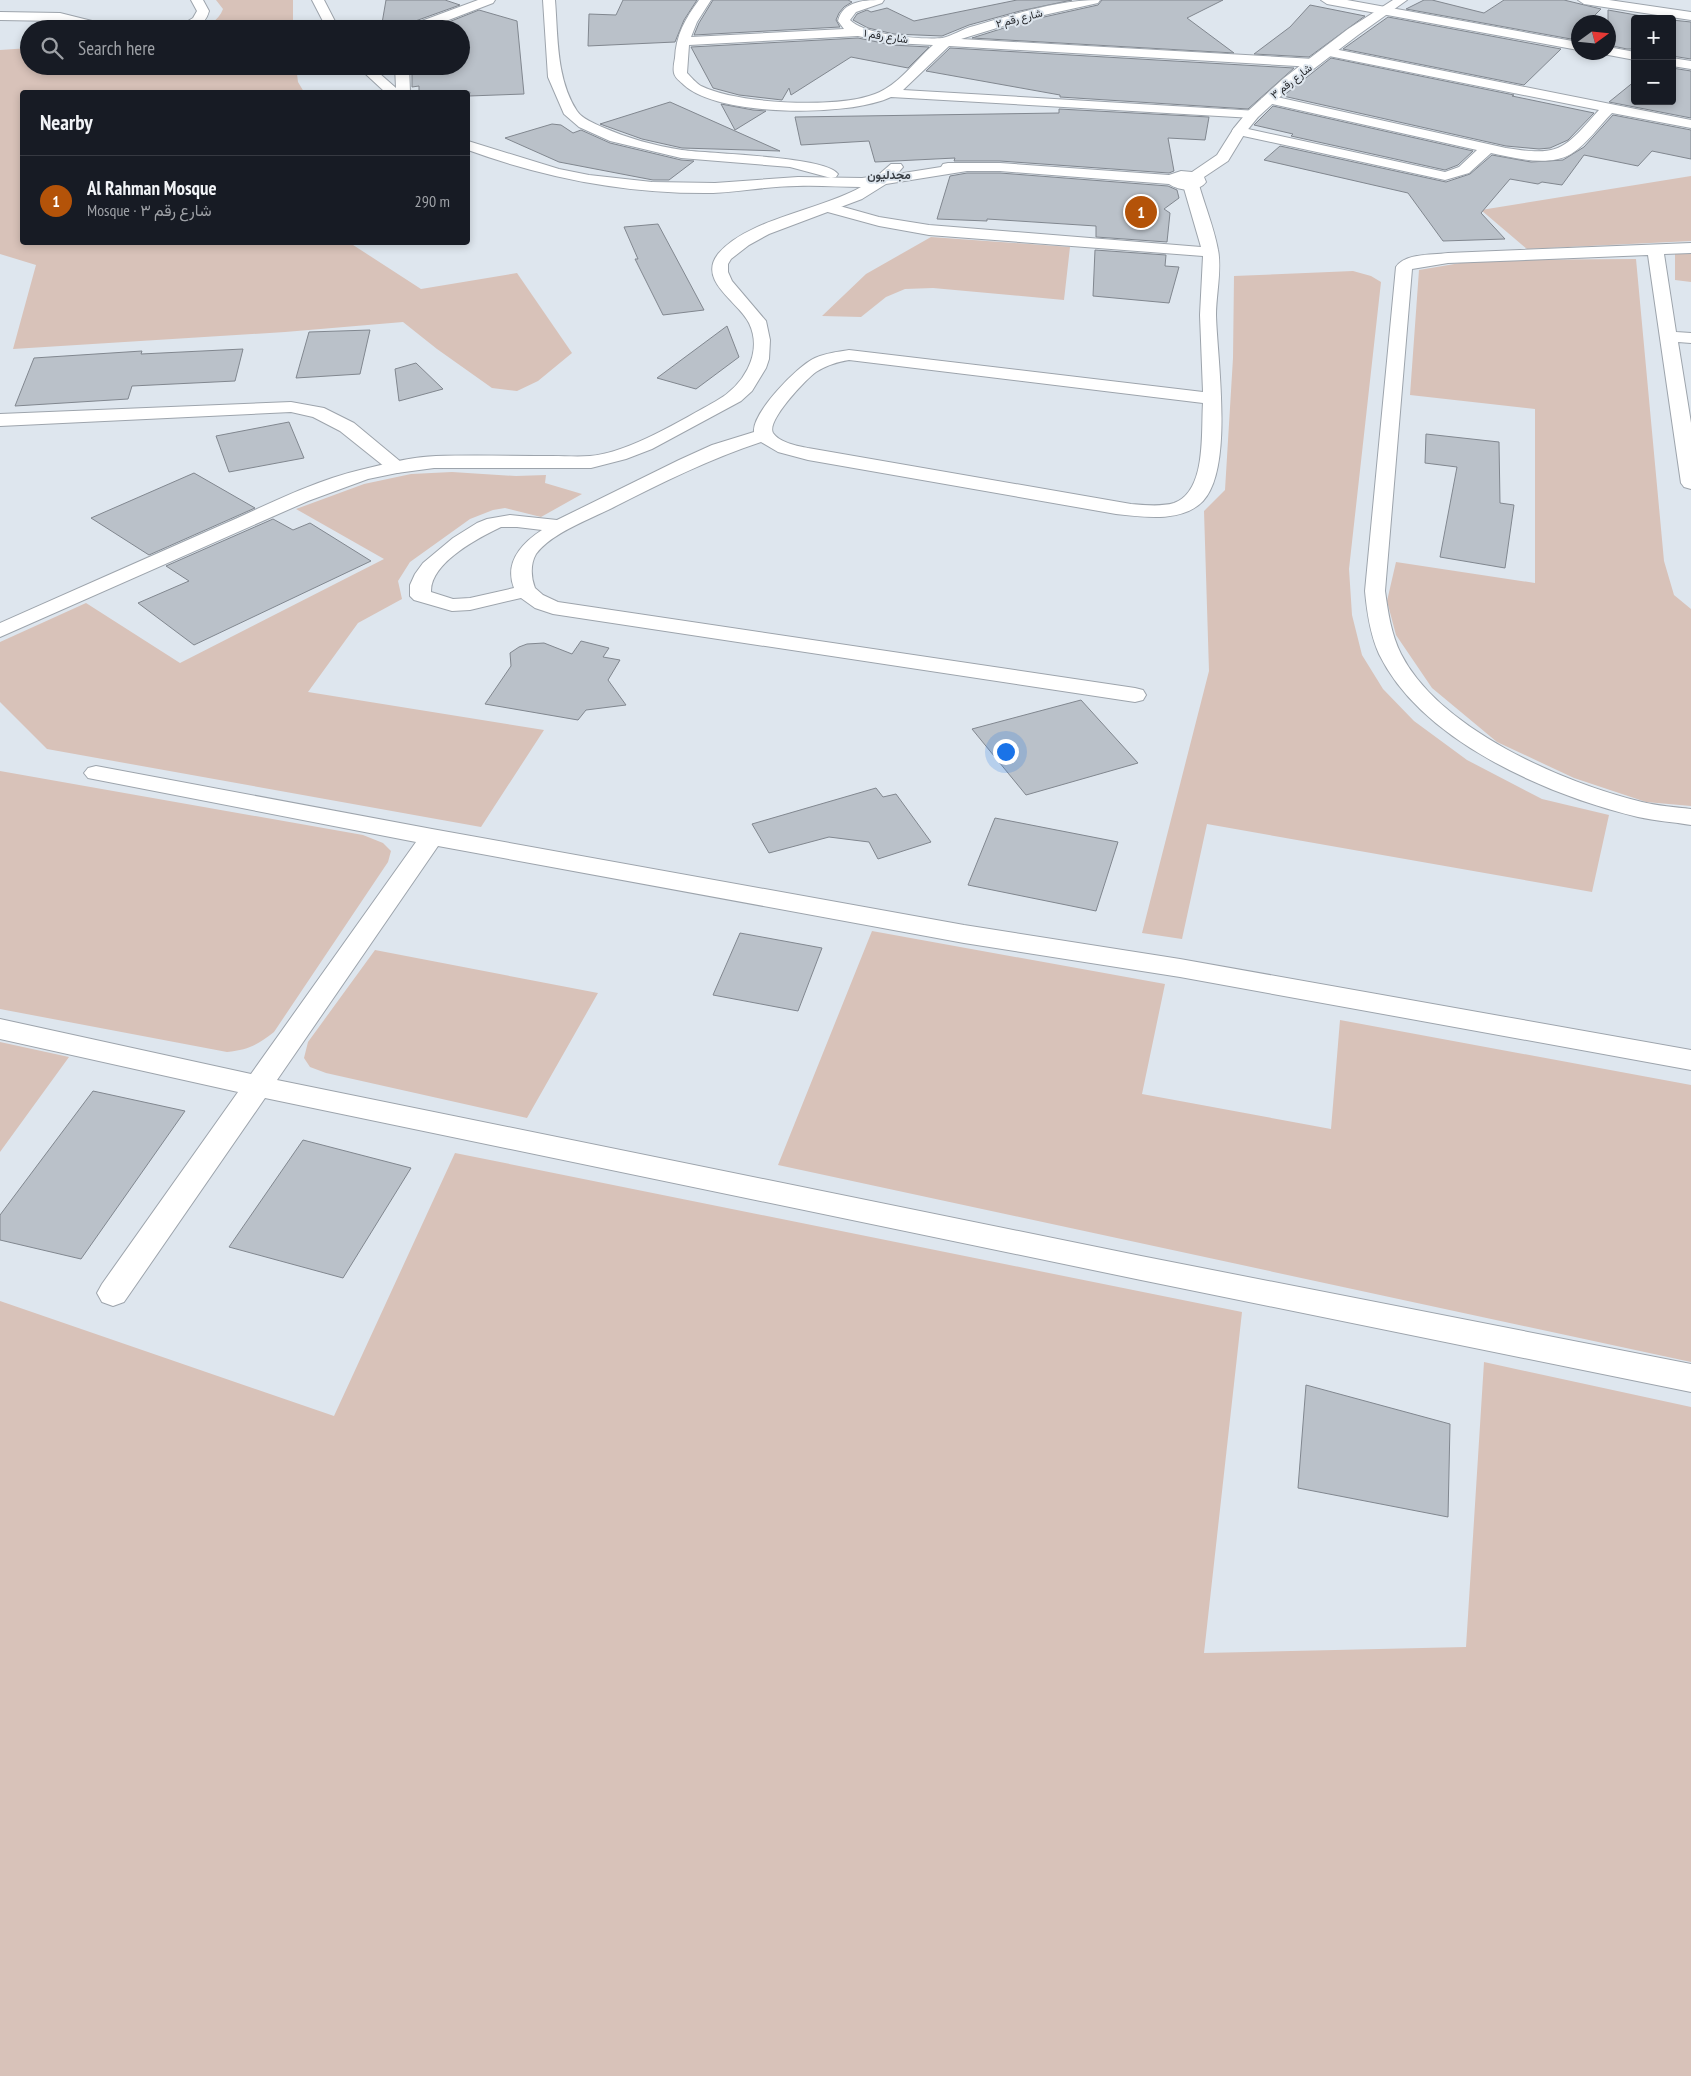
<!DOCTYPE html>
<meta charset="utf-8">
<style>
:root{--surface:#171b24;--page:#242831;--text:#f1f3f6;--muted:#9ea1a6;--line:#363941;--accent:#b45309}
body{margin:0;font-family:"PT Sans Narrow",Vazirmatn,sans-serif;background:var(--page);color:var(--text)}
.controls{position:absolute;right:15px;top:15px;display:grid;overflow:hidden;border-radius:5px;box-shadow:0 2px 8px #0003}
.controls button{width:45px;height:45px;display:grid;place-items:center;padding:0;border:0;border-bottom:1px solid var(--line);background:var(--surface);color:var(--text);font:25px sans-serif}
.compass{position:absolute;left:1571px;top:15px;width:45px;height:45px;border-radius:50%;background:var(--surface);box-shadow:0 2px 8px #0003;rotate:75deg}
.you{position:absolute;left:1005px;top:751px;width:18px;height:18px;margin:-12px;border:4px solid #fff;border-radius:50%;background:#1a73e8;box-shadow:0 0 0 8px #1a73e833}
.badge{display:grid;place-items:center;width:32px;height:32px;border-radius:50%;background:var(--accent);color:#fff;font-size:16px;font-weight:700}
.pin{position:absolute;translate:-50% -50%;border:2px solid #fff;box-shadow:0 1px 5px #0006}
.list{margin:0;padding:0;list-style:none}
h2{display:flex;justify-content:space-between;align-items:center;height:65px;margin:0;padding:0 20px;font-size:21px}
h2 small{font-size:16px;font-weight:400;color:var(--muted)}
.list li{display:grid;grid-template-columns:32px 1fr auto;gap:15px;align-items:center;box-sizing:border-box;height:90px;padding:0 20px;border-top:1px solid var(--line)}
.list b{display:block;font-size:19px;white-space:nowrap}
.list p{margin:0;font-size:16px;white-space:nowrap;color:var(--muted)}
.list em{font-size:16px;font-style:normal;color:var(--muted)}
.icon{flex:none;width:28px;height:28px;fill:none;stroke:currentColor;stroke-width:2;stroke-linecap:round;stroke-linejoin:round}
.map{position:relative;flex:none;width:1691px;height:2076px;overflow:hidden}
.search{position:absolute;background:var(--surface);box-shadow:0 2px 8px #0003;left:20px;top:20px;width:450px;height:55px;display:flex;align-items:center;gap:12px;box-sizing:border-box;padding:0 18px;border-radius:28px;color:var(--muted);font-size:19px}
.panel{position:absolute;background:var(--surface);box-shadow:0 2px 8px #0003;left:20px;top:90px;width:450px;height:155px;border-radius:5px}
.map>svg:first-child{display:block}
.green{fill:#d8c2b9}
.building{fill:#bac1c9;stroke:#81878f}
.lines{fill:none;stroke-linecap:round;stroke-linejoin:round}
.street-casing{stroke:#9da4ac;stroke-width:2}
.secondary-casing{stroke:#9da4ac;stroke-width:2}
.street{fill:#fff;fill-rule:evenodd}
.secondary{fill:#fff;fill-rule:evenodd}
.labels{text-anchor:middle;dominant-baseline:central;stroke-width:4;stroke-linejoin:round;paint-order:stroke}
.far-street-label{font-size:11px;fill:#25272b;stroke:#dee6ee}
.far-quarter-label{font-size:12px;font-weight:bold;fill:#393f45;stroke:#dee6ee}
</style>
<div class="map">
<svg width="1691" height="2076" viewBox="0 0 1691 2076">
<rect width="100%" height="100%" fill="#dee6ee"/>
<!-- green -->
<path class="green" d="M216,0H293V29H196C208,25 218,22 223,9Z
M29,48V66H296L298,82L304,92H22V242L350,243L421,289L517,273L572,353L538,381L517,391L492,388L437,349L403,322L285,332L13,349L36,265L0,254V50Z
M1691,176V241L1527,249L1481,210Z
M931,237L1070,247L1064,300L933,288L905,289L886,297L861,317L822,316L866,274Z
M1691,253V282L1675,280V254Z
M1636,259L1664,561L1674,595L1691,609V806L1646,802L1574,778L1497,742L1432,688L1396,635L1387,601L1396,562L1535,583V409L1410,395L1419,270L1478,260Z
M1353,271L1371,276L1381,282L1349,569L1352,615L1362,655L1383,689L1414,721L1467,760L1542,799L1609,815L1592,892L1207,824L1182,939L1142,933L1209,671L1204,511L1225,490L1233,358L1234,276Z
M452,472L516,476L546,475L545,483L582,494L541,517L505,508L493,510L470,519L410,562L398,581L402,599L358,623L308,692L544,730L481,827L47,749L0,702V642L86,603L180,663L384,559L296,509L364,484L411,474Z
M0,771L363,835L383,843L391,851L388,862L274,1032C257,1045 249,1050 227,1052L0,1009Z
M872,931L1165,984L1142,1094L1331,1129L1340,1020L1691,1085V1362L778,1165Z
M375,950L598,993L527,1118L326,1073L310,1067L304,1058L308,1042Z
M0,1042L69,1057L0,1152Z
M455,1153L1242,1312L1204,1653L1466,1647L1484,1362L1691,1407V2076H0V1301L334,1416Z"/>
<!-- building -->
<path class="building" d="M386,0H445L460,5L407,24L405,29H381Z
M623,0H697L684,20L675,42L588,46L589,14L616,15Z
M713,0H848L852,2L844,7L839,13L836,20L840,27L694,35L699,23Z
M1017,0H1072L1020,11L969,25L942,36L894,34L868,28L853,20L857,14L867,10L871,12L887,8L914,21Z
M1102,0H1223L1187,18L1234,53L972,38L1026,21L1098,5Z
M1424,0H1432L1484,13L1504,0H1564L1601,9L1588,22H1578V32L1571,39L1406,9Z
M1310,5L1365,16L1309,57L1254,54L1290,27Z
M479,10L517,21L524,94L469,96L470,92H419V86L412,87V66H461V29H431Z
M1608,10L1653,18L1663,19H1635V49H1627L1608,45Z
M1388,17L1561,49L1524,85L1343,49Z
M1672,20L1691,22V59L1672,56Z
M858,38L892,45L929,47L908,68L851,57L791,95L789,88L782,100L739,95L713,88L691,47Z
M950,48L1294,68L1248,109L1060,97V95L926,71Z
M1331,58L1514,95L1512,96L1594,113L1568,140L1550,148L1539,149L1506,146L1283,96Z
M1672,68L1691,71V118L1609,102L1635,81V101H1672Z
M670,102L780,151L682,148L642,139L600,124Z
M721,104L753,110L766,111L735,130Z
M1273,106L1473,151L1458,165L1445,170L1291,136L1293,134L1254,125Z
M1059,109L1209,117L1205,140L1168,138L1174,171L1169,173L1000,161H954L955,158L875,162L869,141L801,145L795,117L1059,113Z
M1613,115L1691,130V159L1652,151L1638,166L1584,155L1562,185L1542,182L1538,184L1510,179L1481,213L1505,239L1443,241L1408,193L1264,160L1280,146L1446,182L1470,174L1492,155L1531,162L1563,160L1584,147Z
M552,124L561,125L573,133L581,130L610,143L681,160L694,161L669,180H653L559,162L505,138Z
M967,173H1000L1168,186L1177,190L1179,198L1164,209L1170,213L1167,242L1096,237V226L987,219V221L937,219L950,176Z
M658,224L704,310L663,315L635,259H638L624,227Z
M1095,250L1166,255L1165,266L1179,267L1169,303L1093,296Z
M727,326L739,357L696,389L657,378Z
M370,330L360,374L296,378L309,332Z
M243,349L235,381L132,386L128,399L15,406L34,358L142,351L141,354Z
M416,363L443,389L399,401L395,369Z
M289,422L304,458L229,472L216,436Z
M1426,434L1499,442L1500,503L1514,505L1505,568L1440,557L1457,467L1425,463Z
M194,473L255,508L149,555L91,518Z
M273,519L293,530L310,523L371,561L194,645L138,603L189,581L166,566Z
M581,641L609,648L603,657L620,660L608,680L626,705L586,710L578,720L485,704L511,666L510,653L519,647L527,644L544,643L572,654Z
M1081,700L1138,763L1026,795L972,729Z
M876,788L883,797L896,794L931,842L878,859L869,842L829,837L769,853L752,824Z
M995,818L1118,842L1096,911L968,885Z
M740,933L822,948L798,1011L713,995Z
M93,1091L185,1111L81,1259L0,1240V1215Z
M303,1140L411,1168L343,1278L229,1247Z
M1306,1385L1450,1424L1448,1517L1298,1488Z"/>
<g class="lines">
<!-- street casing -->
<g class="street-casing">
<path id="street" d="M191,0H203L209,11C204,29 191,29 175,29L193,18L197,11Z
M478,0H495L493,3L425,29H407L408,26Z
M543,0H555C558,36 556,79 577,111C582,119 594,123 602,127C627,138 655,146 682,150C709,154 826,156 838,174L836,177L831,178L790,167L681,158L610,141L579,127L564,114L548,77Z
M699,0H711L697,22L691,37L844,29L838,21C843,0 866,0 884,0L882,3L856,12L850,20C864,35 922,40 942,38C950,37 964,28 974,26C1015,14 1057,0 1100,0L1098,3L1026,19L961,39L1314,59L1321,63L1314,67L949,46L903,90L1258,111L1260,114L1253,118L891,97C849,117 719,117 684,85C680,81 675,78 674,73C673,69 674,63 675,58C676,35 685,19 699,0ZM858,36L892,43L933,45C914,62 899,85 875,94C838,109 737,104 701,86C696,83 691,77 687,73L689,45Z
M1321,0H1347L1578,42V50L1327,4Z
M1578,0H1609L1691,12V20L1584,4Z
M0,12L60,13L112,26L113,29H91L60,21L0,20Z
M1608,47L1635,52V60L1603,54V52H1608Z
M1329,48L1691,120V128L1612,113C1599,126 1587,144 1571,154C1549,167 1514,158 1491,153L1469,173L1445,180L1234,134L1232,131L1234,128L1239,127L1445,172L1459,167L1477,150L1268,103L1261,99L1268,95L1506,148C1561,157 1564,149 1599,110L1324,55L1322,52Z
M1672,58L1691,61V69L1672,66Z
M1191,180L1196,182L1199,185C1205,206 1214,228 1218,250C1222,269 1216,295 1216,315C1217,358 1234,468 1203,501C1182,523 1143,517 1116,514L808,460L778,452L761,442C709,459 662,483 614,507C591,519 551,533 536,554C530,564 531,578 535,588L543,595L558,602L1135,688L1143,690L1146,695L1143,700L1135,702L553,614L535,608L521,598L470,610L452,611L414,600L410,596V585L415,574L423,563L453,538L477,523L487,519L510,515L557,520L679,460L712,445L754,432C752,413 797,366 815,358C826,353 837,352 849,350L1203,392L1200,315L1203,256L929,235L879,226L824,211L821,208L824,205L829,203L879,217L929,225L1201,247L1183,185L1186,182ZM849,360L1203,403C1201,432 1207,491 1174,503C1161,507 1144,505 1131,504L808,448C798,446 780,443 773,433C766,421 806,379 816,372C827,365 837,362 849,360ZM501,527H517L542,530C522,543 504,562 514,588L470,598L453,599L431,592C430,563 478,538 501,527Z
M1691,243V253L1664,254L1676,332L1691,333V343L1678,342L1691,423V489L1684,487L1681,483L1648,255L1448,263L1412,269L1385,591C1388,612 1391,634 1401,654C1439,729 1563,783 1642,802C1658,806 1675,807 1691,809V825C1674,822 1656,821 1638,817C1548,795 1422,742 1379,654C1370,634 1367,612 1365,591L1396,267C1405,253 1433,255 1448,253Z
M291,402L324,408L354,423L407,467L404,471L397,473L390,471L340,431L313,417L291,412L0,426V414Z
M96,766L432,829L964,925L1180,959L1691,1050V1070L1180,977L964,943L438,846L277,1080L1141,1256L1691,1364V1392L1141,1280L265,1098L124,1302L113,1306L102,1302L97,1293L102,1284L238,1092L0,1039V1019L251,1074L416,842L88,778L84,773L88,768Z"/>
</g>
<!-- secondary casing -->
<g class="secondary-casing">
<path id="secondary" d="M312,0H324L339,29H327Z
M1393,0H1407L1358,35L1294,84L1258,117L1245,133L1228,161L1204,177L1206,182C1198,193 1179,191 1169,184L1000,171H967L886,184L862,199L769,234L749,245L731,259L728,264V272L732,281L766,321L770,340L769,359L766,368L752,391L741,401L652,449L626,459L591,468H434L397,473L368,479L308,501L0,637V623C72,591 145,559 217,527C263,507 310,482 360,470C385,464 410,457 436,456C474,455 513,456 552,456C564,456 578,457 590,456C628,453 682,420 716,401C742,387 764,354 749,323C739,302 697,281 718,254C747,219 821,210 861,187C840,187 818,185 797,186C769,186 741,192 713,193C629,194 547,179 468,150V141L559,169L589,175L652,182L715,183L798,177L862,178L877,176L891,164H901L903,167L897,174L941,167L943,164L948,163H1000L1169,175L1181,171L1192,172L1217,155L1234,128L1248,111L1284,78L1348,29Z
M357,66H371L396,88L395,66H409L410,92H385Z"/>
</g>
<!-- street -->
<use href="#street" class="street"/>
<!-- secondary -->
<use href="#secondary" class="secondary"/>
</g>
<g class="labels">
<!-- far-street labels -->
<g class="far-street-label">
<text transform="translate(1019 18) rotate(-14)">شارع رقم ٢</text>
<text transform="translate(886 36) rotate(9)">شارع رقم ١</text>
<text transform="translate(1291 81) rotate(-38)">شارع رقم ٣</text>
</g>
<!-- far-quarter labels -->
<g class="far-quarter-label">
<text x="889" y="174">مجدليون</text>
</g>
</g>
</svg>
<div class="controls">
<button>+</button>
<button>−</button>
</div>
<svg class="compass" viewBox="-18 -18 36 36"><path d="M0-13l5 13h-10z" fill="#e53935"/><path d="M0 13l5-13h-10z" fill="#9ea1a6"/></svg>
<div class="you"></div>
<div class="pin badge" style="left:1141px;top:212px">1</div>
<div class="search"><svg class="icon" aria-label="search" viewBox="0 0 24 24"><circle cx="10" cy="10" r="6"/><path d="M15 15l6 6"/></svg>Search here</div>
<section class="panel">
<h2>Nearby<small></small></h2>
<ul class="list">
<li><span class="badge">1</span><div><b>Al Rahman Mosque</b><p>Mosque · شارع رقم ٣</p></div><em>290 m</em></li>
</ul>
</section>
</div>
